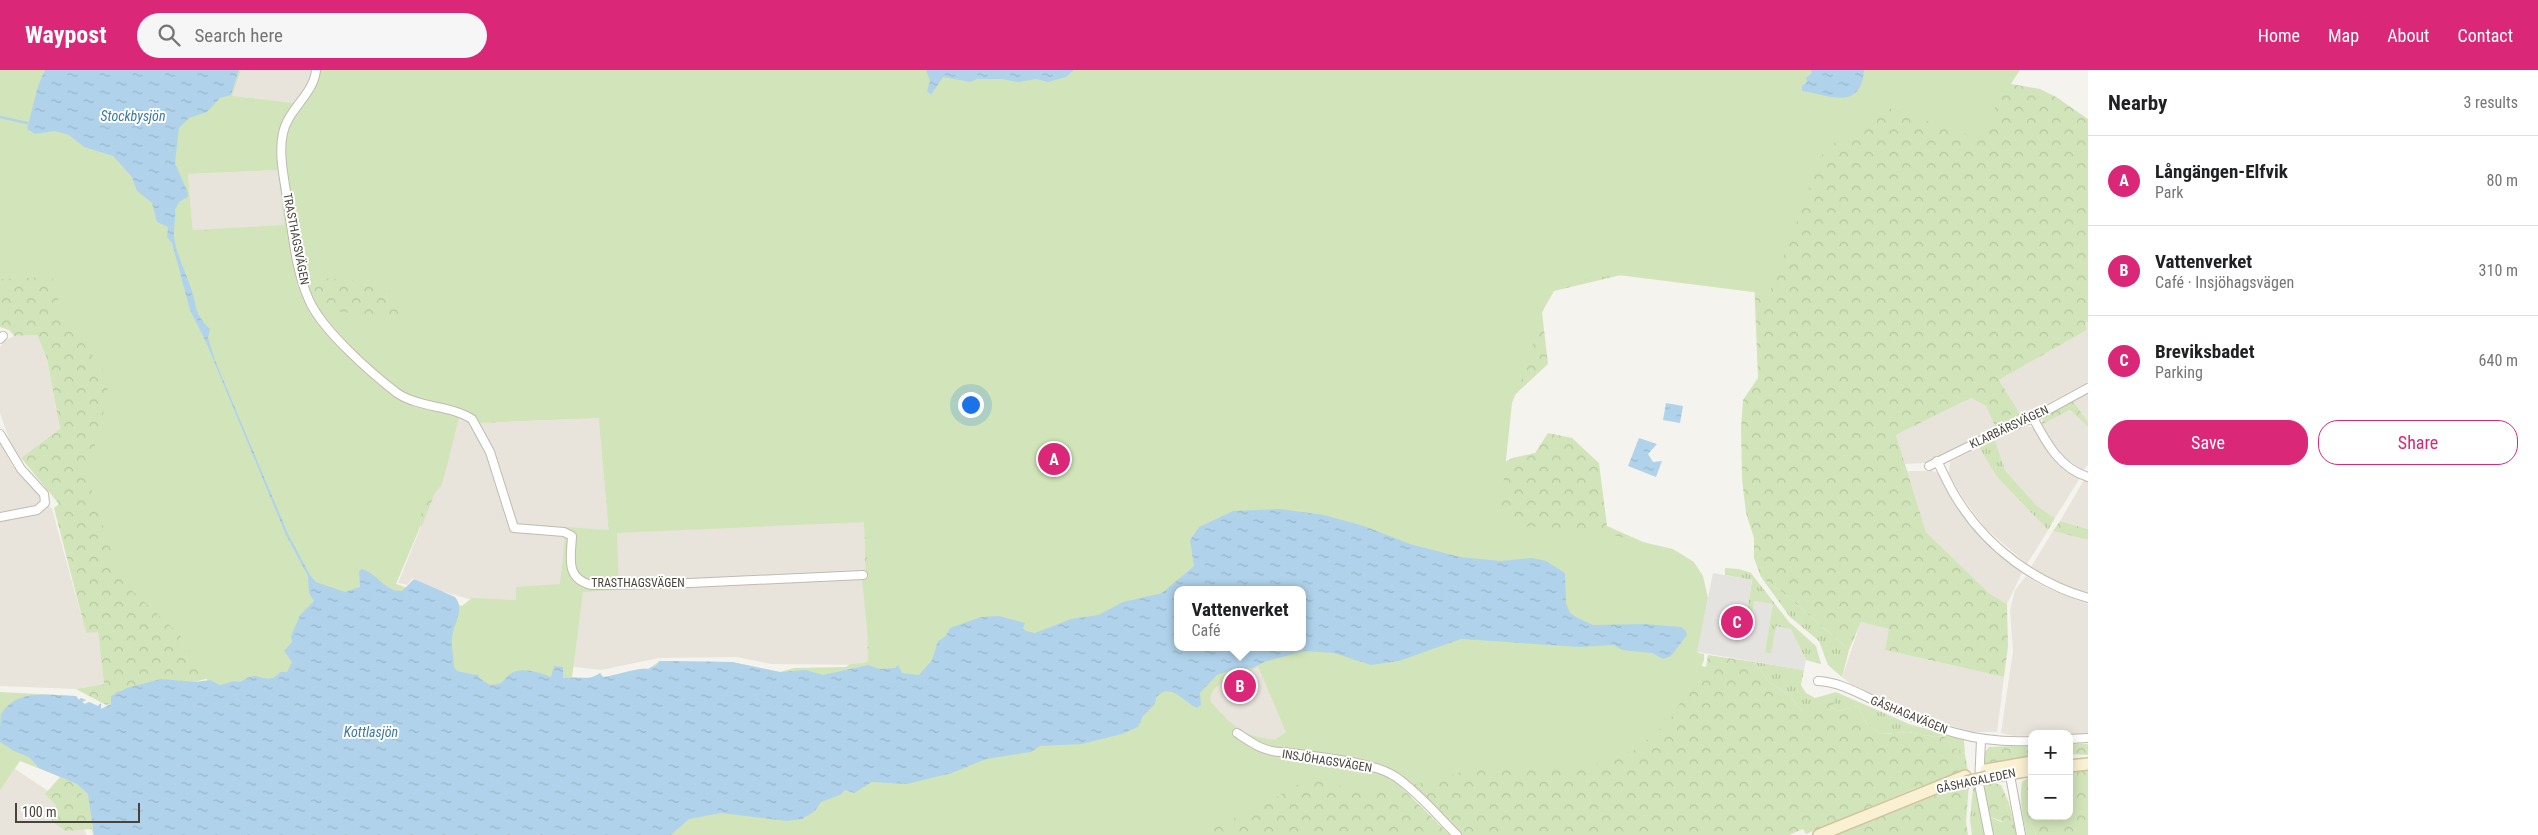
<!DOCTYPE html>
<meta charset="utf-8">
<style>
:root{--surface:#fff;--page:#f6f6f6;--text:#202124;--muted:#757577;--line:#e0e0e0;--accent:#db2777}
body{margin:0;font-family:"Roboto Condensed",sans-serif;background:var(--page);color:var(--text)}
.controls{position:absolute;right:15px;bottom:15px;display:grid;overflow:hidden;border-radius:10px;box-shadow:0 2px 12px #0003}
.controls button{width:45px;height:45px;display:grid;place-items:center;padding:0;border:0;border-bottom:1px solid var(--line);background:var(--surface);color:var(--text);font:25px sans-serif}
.scale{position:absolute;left:15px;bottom:12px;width:125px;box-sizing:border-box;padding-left:5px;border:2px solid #49433b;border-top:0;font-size:14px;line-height:18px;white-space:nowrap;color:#49433b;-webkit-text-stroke:4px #fff;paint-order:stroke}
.you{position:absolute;left:970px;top:334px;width:18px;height:18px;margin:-12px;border:4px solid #fff;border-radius:50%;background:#1a73e8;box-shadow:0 0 0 8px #1a73e833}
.badge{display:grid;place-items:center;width:32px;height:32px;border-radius:50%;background:var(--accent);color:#fff;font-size:16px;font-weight:700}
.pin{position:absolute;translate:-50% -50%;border:2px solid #fff;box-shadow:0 1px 5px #0006}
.popup{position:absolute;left:1174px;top:516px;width:132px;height:65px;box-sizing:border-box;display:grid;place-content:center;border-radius:10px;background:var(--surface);filter:drop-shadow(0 1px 4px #0005);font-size:16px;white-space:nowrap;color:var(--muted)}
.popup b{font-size:19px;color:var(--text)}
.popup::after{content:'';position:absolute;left:50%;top:100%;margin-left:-10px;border:10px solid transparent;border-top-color:var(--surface)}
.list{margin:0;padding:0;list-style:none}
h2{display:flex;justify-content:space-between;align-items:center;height:65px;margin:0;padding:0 20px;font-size:21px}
h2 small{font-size:16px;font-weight:400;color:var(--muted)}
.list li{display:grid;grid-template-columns:32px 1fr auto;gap:15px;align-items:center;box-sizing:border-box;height:90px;padding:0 20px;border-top:1px solid var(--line)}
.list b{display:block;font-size:19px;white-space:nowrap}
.list p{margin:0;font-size:16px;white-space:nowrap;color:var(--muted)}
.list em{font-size:16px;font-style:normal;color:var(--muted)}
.actions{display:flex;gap:10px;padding:15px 20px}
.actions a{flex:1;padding:11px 0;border:1px solid var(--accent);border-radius:20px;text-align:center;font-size:18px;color:var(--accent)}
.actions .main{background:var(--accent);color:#fff}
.icon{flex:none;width:28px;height:28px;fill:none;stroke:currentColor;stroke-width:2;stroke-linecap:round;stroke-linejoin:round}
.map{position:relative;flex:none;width:2088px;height:765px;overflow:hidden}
header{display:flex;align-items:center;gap:30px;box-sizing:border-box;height:70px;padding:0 25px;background:var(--accent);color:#fff}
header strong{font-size:24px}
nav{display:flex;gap:28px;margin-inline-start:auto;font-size:18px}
.search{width:350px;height:45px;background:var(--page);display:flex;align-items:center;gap:12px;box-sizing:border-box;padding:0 18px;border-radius:28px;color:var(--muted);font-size:19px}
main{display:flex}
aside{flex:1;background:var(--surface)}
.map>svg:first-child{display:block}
.residential{fill:#e8e4db}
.grass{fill:url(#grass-tufts)}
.forest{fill:url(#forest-crowns)}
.park{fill:#d2e5ba;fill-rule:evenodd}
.parking{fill:#e5e3e0}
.water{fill:url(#water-ripples);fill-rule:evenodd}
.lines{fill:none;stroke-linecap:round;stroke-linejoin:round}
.stream{stroke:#b0d3eb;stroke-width:2.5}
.street-casing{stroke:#c0bab0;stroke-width:10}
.secondary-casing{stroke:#d0c4a1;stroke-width:14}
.street{stroke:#fff;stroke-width:8}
.secondary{stroke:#faf0d2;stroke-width:11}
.secondary-bridge-casing{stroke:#d0c4a1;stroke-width:14;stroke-linecap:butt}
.secondary-bridge{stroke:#faf0d2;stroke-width:11}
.labels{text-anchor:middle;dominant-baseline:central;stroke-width:4;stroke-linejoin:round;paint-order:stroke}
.street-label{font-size:12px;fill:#49433b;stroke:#fff}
.water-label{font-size:14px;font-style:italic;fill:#3a79a5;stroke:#fff}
</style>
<header>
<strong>Waypost</strong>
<div class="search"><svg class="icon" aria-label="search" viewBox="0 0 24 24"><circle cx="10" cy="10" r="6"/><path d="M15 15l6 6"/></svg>Search here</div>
<nav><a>Home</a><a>Map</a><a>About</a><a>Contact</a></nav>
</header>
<main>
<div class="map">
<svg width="2088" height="765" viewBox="0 0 2088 765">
<defs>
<pattern id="grass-tufts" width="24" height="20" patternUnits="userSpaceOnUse" patternTransform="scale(1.25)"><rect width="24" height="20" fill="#d2e5ba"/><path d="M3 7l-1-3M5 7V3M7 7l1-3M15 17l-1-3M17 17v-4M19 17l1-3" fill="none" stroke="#b6c6a1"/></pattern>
<pattern id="forest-crowns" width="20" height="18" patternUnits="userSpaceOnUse" patternTransform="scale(1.25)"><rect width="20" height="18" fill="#d2e5ba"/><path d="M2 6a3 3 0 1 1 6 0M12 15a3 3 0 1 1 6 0" fill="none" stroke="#b6c6a1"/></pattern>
<pattern id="water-ripples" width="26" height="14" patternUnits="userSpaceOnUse" patternTransform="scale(1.25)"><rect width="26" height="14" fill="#b0d3eb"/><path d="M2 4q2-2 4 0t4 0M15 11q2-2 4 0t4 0" fill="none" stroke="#99b6ca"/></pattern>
</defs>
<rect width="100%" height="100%" fill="#f5f3ed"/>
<!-- residential -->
<path class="residential" d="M241,0H314L312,9L299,29L292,33L231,26Z
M278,100L284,155L193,162L188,104Z
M2088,252V312L2022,347L1999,310L2087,260L2085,253Z
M37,265L47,289L60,360L21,388L11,375L0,343V277L3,272L14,266Z
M2088,323V352L2073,331Z
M1971,328L1986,336L1996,358L1925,393L1905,394L1896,365Z
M2070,340L2088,357V395L2083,400L2058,383L2041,355Z
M455,347L480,353L599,348L864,452L868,595L771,594L737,587L659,588L601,600L551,594L520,532L472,530L434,519L413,508L407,515L398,513L437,418L441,417Z
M2023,356L2032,357L2047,381L2060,395L2080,408L2055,448L2037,436L2005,400L1995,370Z
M0,373L12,395L52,439L86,563L98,561L104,614L76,619L0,616Z
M1979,377L1996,406L2048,460L2027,494L1985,458L1963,428L1949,404L1950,392Z
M1907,401H1932L1939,403L1969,453L1982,469L2022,503L2007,534L1989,523L1926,462Z
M2084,410L2088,411V459L2060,451Z
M2053,461L2088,470V524L2049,508L2031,497Z
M2026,506L2047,518L2088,534V664L2014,666L2001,663L2013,581L2010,540L2015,520Z
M1861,552L1890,559L1885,580L2004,607L1997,662H1969L1903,638L1851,614L1842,607Z
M1258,596L1286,662L1275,670L1259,668L1239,661L1210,631V623L1217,614Z
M15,699L71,736L87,765H0V721Z"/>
<!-- grass -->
<path class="grass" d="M1995,370L2005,400L2037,436L2055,448L2048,460L1996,406L1979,377Z
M1725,498L1739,499L1751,503L1789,552L1816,576L1821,594L1806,590L1790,559L1771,584L1765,583L1751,549L1746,548L1752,510L1725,505Z
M1761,507L1786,525L1849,580L1842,607L1828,595L1819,571L1790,547Z
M1755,592L1804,600L1801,615L1806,623L1815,628L1836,622L1909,654L1964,670L1965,684L1953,678L1943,666L1935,667L1908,662L1881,664L1866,653L1858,636L1838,641L1831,637L1802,641L1790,626L1769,612Z
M2032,705V734L2028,746L2036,765H2026C2023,748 2019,730 2022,712Z
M1973,717H1975L1985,765H1972L1970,750Z
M2009,733L2017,765H1994L1988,746L2001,752L2011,751L2006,737Z"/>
<!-- forest -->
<path class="forest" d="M1539,0L1869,39L1985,0L2006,13L2040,19L2056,27L2088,49V252L2085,253L2087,260L1999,310L2022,347L1996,358L1986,336L1971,328L1896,365L1926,462L1989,523L2007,534L2008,576L2004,607L1885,580L1889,559L1861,552L1849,580L1786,525L1761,507L1754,488V468L1746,443L1742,409L1741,358L1743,330L1758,308L1754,209L1621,205L1554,221L1542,242L1548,294L1507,332L1493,399L1512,388L1535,383L1548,363L1572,368L1599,393L1607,456L1677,487L1393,464L868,595L864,452L609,460L599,348L480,353L456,347L441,417L437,418L421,458L412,367L229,603L106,635L76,619L104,614L98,562L86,563L54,438L59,434L21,388L60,359L47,289L37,265L14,266L9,260L0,257V171L284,155L291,100L231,26L292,33Z
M2073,331L2088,352V357L2070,340L2041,355L2044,346Z
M2060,451L2088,459V470L2053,461Z
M1708,585L1755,592L1769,612L1790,626L1802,641L1831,628L1835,630L1831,637L1838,641L1858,636L1866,653L1881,664L1908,662L1935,667L1943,666L1953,678L1965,684L1968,702L1918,717L1806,764L1803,759L1789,765H1461L1414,718L1266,674L1239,661L1259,668L1275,670L1286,662L1258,596L1693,594L1706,597Z
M1253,598C1239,611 1211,608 1210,631L1234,657L1227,665L1397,713L1450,765H1095L1209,613Z
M2069,674H2088V685L2069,684Z
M2032,675V687L1983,697L1985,682L1989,677Z
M2088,699V765H2036L2028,746L2032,734V746H2069V702Z
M60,707L73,712L86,722L93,759L66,761L51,751L56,735L45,724Z
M1987,711L2001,715L2009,733L2006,737L2012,751L2009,754L1988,746L1982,712Z
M1969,715L1966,751L1968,765H1835L1892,739Z"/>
<!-- park -->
<path class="park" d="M0,0H241L232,26L292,33C303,26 311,12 314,0H2020L1976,67L1888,38L1824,80L1769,224L1618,205L1587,209L1547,222L1527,296L1512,333L1500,447L1514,456L1560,458L1612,465L1673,479L1694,492L1703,506L1708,528L1698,583L1704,584V590L1698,605L1669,651L1637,679L1585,698L1532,699L1482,695L1430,712L1369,721L1311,710L1295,716L1249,744L1219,753L1206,765H93L84,727L73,712L20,691L0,721V622L76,626L79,630L81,628L86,630L82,632L85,634L89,632L98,636L101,633V639L111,634V626C124,619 148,610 162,609C178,608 194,615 208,611L180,565L128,517L117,500L87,406L106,333L111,332L102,298L73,260L67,261L52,207L0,209ZM278,100L284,155L193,162L188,104ZM304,207L386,212L400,247L315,240ZM459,348L482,351L599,348L609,460L566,457L560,514L516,517V530L472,528L462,536L396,514L421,455C417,438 433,428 441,415C446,406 455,361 459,348ZM864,452L868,498L862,509L870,589L865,593L850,594L846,597L794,598L780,602L732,592L660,591L648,599C638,597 615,606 603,607L600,603L592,608L572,607L583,522L619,520L617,463ZM1178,520H1302V577H1178ZM1258,596L1286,662L1275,670C1240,666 1233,655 1210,631C1211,612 1227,613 1241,606C1247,604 1253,599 1258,596Z"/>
<!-- parking -->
<path class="parking" d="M1713,503L1752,510L1746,548L1751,549L1754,531L1773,534L1765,583L1771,584L1776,556L1791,559L1806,590L1804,600L1697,582Z"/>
<!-- water -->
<path class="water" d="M45,0H239L231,25L220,28L207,42L189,48L179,58L175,93L188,123V127L179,132L175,140C176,150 173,160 174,167C177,185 185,201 191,218C198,238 193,242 210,259L208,268L215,290L288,464L310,505L316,512L345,522L360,517L359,501L362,499C378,504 385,522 402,521L414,509L455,527C466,540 452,555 452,569C451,578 454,588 454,597L457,601L475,605L478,604L479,608L490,615C506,614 501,611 510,604C522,596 540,603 551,607L554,596L563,597V608C576,607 590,611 600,603L603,607C616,606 638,597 648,599L657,595L659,591L732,592L780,602L806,600L823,605L868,595L880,599L895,598L898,595L902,603L919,605L932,590L938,571L946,566L950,558L981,547L999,546L1025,553L1023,558L1026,561L1035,563L1071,549L1098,545L1123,532L1162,523L1194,496L1190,470L1199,457L1233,441L1280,439L1324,445L1364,456L1410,474L1460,487L1501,491L1532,488L1546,491L1565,503L1566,533L1570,543L1578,548L1593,555L1645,554L1681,557L1686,561L1687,565L1671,586L1663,589L1652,583L1622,580L1614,575L1580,577L1461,569L1399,591L1371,595L1334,583L1304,581L1264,592L1253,598L1231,600L1217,605L1200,623L1201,635L1197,638C1184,633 1170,610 1156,628L1155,634L1143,646L1138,657L1122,664L1082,674L1040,676L1031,682L986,689L952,703L907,714L872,712L854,723L845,720L840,725L821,732L815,741L802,749L787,751L721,743L689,749L671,765H94L88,724L77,714L39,698L29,687L14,681L0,672C0,665 0,650 1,644C17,618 49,625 76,626L79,630L81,628L86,630L82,632L85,634L89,632L98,636L101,633V639L111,634V626L127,618L161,609L195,612L210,610L220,615L234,611L240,612C244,610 249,606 255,606C266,608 272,612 280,602H287L292,592L284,581L292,572L291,566L300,545L314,531L309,523L308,506L286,465L206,272L190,240L172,173L167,167L168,157L157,152L152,133L137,121L132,107L113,86L84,77L69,65L55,61L35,64L27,59L38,16ZM1178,520H1302V577H1178Z
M926,0H1074L1066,7L1048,12L1036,9L1018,12L1002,9H977L970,12L943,7L931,25L927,21L930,11Z
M1811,0H1864C1861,42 1829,25 1802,21V16L1807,12L1806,8L1812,3Z
M1666,333L1683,336L1680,353L1663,350Z
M1639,368L1657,374L1648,384L1653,392L1662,391L1656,407L1628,396Z"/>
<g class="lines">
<!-- stream -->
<path class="stream" d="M0,47L27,53"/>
<!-- street casing -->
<g class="street-casing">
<path id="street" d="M316,0C314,24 288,39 283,63C278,85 285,112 288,134C293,166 296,201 309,230C322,260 371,303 397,323C419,338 450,335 472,349L490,382L514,458L564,462L572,466C571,488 565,508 591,515L669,514L863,505
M0,269L3,266
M2033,348C2046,372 2059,398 2088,407
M0,364L21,399L44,424L45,433L37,440L0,447
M1937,391C1944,404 1950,419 1959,432C1988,478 2036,513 2088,528
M1929,396L2002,360L2033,348L2088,318
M1818,611C1841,612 1861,625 1882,634C1936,658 1971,674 2032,671
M1237,663C1252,673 1265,683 1285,682C1314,687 1373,691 1396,707C1419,723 1438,746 1457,765
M2069,669L2088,668
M1981,670L1979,714L1989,765
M2009,700L2021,765"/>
</g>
<!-- secondary casing -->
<g class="secondary-casing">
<path id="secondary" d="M2069,696L2088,694
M1986,700L2032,692
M1987,707L2032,700
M1819,765L1965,706"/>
</g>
<!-- street -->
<use href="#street" class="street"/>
<!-- secondary -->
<use href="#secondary" class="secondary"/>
<!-- secondary-bridge casing -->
<g class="secondary-bridge-casing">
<path id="secondary-bridge" d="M1966,712L1987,707"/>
</g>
<!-- secondary-bridge -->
<use href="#secondary-bridge" class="secondary-bridge"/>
</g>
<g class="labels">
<!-- street labels -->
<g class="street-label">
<text transform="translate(296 169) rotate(79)">TRASTHAGSVÄGEN</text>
<text transform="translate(2009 357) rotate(-25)">KLARBÄRSVÄGEN</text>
<text x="638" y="513">TRASTHAGSVÄGEN</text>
<text transform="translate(1909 645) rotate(22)">GÅSHAGAVÄGEN</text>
<text transform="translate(1327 691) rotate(9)">INSJÖHAGSVÄGEN</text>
<text transform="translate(1976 711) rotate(-12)">GÅSHAGALEDEN</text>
</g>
<!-- water labels -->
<g class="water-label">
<text x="133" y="46">Stockbysjön</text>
<text x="371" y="662">Kottlasjön</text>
</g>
</g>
</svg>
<div class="controls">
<button>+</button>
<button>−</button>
</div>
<div class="scale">100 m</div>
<div class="you"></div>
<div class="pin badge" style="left:1054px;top:389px">A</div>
<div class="pin badge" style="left:1240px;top:616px">B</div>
<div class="popup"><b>Vattenverket</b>Café</div>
<div class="pin badge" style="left:1737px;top:552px">C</div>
</div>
<aside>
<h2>Nearby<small>3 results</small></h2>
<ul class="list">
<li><span class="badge">A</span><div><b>Långängen-Elfvik</b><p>Park</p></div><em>80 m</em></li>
<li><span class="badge">B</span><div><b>Vattenverket</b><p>Café · Insjöhagsvägen</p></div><em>310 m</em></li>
<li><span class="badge">C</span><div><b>Breviksbadet</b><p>Parking</p></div><em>640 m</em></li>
</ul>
<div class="actions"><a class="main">Save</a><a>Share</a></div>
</aside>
</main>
